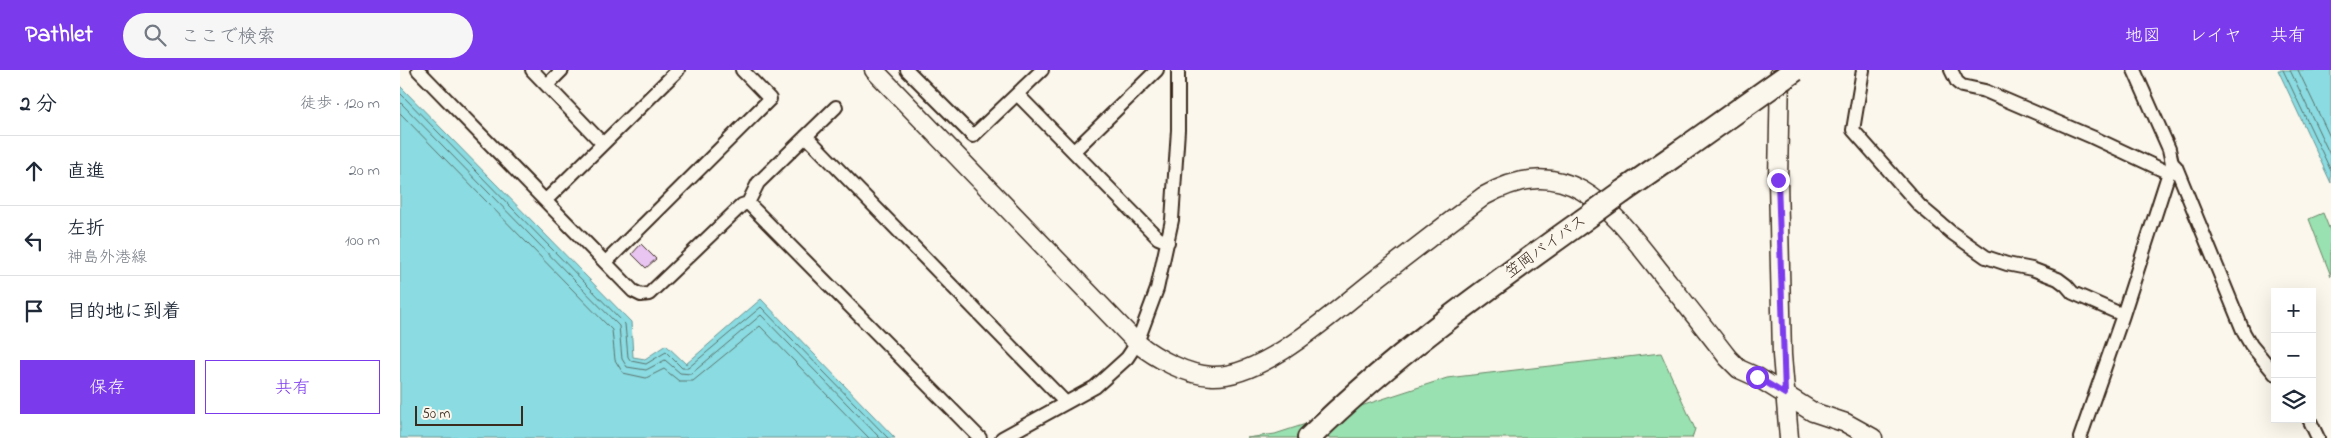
<!DOCTYPE html>
<html lang="ja">
<meta charset="utf-8">
<style>
:root{--surface:#fff;--page:#f6f6f7;--text:#1f2937;--muted:#747a83;--line:#e0e1e3;--accent:#7c3aed}
body{margin:0;font-family:"Indie Flower","Klee One",sans-serif;background:var(--page);color:var(--text)}
.controls{position:absolute;right:15px;bottom:15px;display:grid;overflow:hidden;border-radius:0px;box-shadow:0 5px 20px #0002}
.controls button{width:45px;height:45px;display:grid;place-items:center;padding:0;border:0;border-bottom:1px solid var(--line);background:var(--surface);color:var(--text);font:25px sans-serif}
.scale{position:absolute;left:15px;bottom:12px;width:108px;box-sizing:border-box;padding-left:5px;border:2px solid #3b2a1e;border-top:0;font-size:14px;line-height:18px;white-space:nowrap;color:#3b2a1e;-webkit-text-stroke:4px #fbf7ec;paint-order:stroke}
.stop{position:absolute;width:15px;height:15px;margin:-11px;border:4px solid #7c3aed;border-radius:50%;background:#fff}
.stop.end{background:#7c3aed;border-color:#fff;box-shadow:0 1px 5px #0008}
.list{margin:0;padding:0;list-style:none}
h2{display:flex;justify-content:space-between;align-items:center;height:65px;margin:0;padding:0 20px;font-size:21px}
h2 small{font-size:16px;font-weight:400;color:var(--muted)}
.list li{display:grid;grid-template-columns:32px 1fr auto;gap:15px;align-items:center;box-sizing:border-box;height:70px;padding:0 20px;border-top:1px solid var(--line)}
.list b{display:block;font-size:19px;white-space:nowrap}
.list p{margin:0;font-size:16px;white-space:nowrap;color:var(--muted)}
.list em{font-size:16px;font-style:normal;color:var(--muted)}
.actions{display:flex;gap:10px;padding:15px 20px}
.actions a{flex:1;padding:11px 0;border:1px solid var(--accent);border-radius:0px;text-align:center;font-size:18px;color:var(--accent)}
.actions .main{background:var(--accent);color:#fff}
.icon{flex:none;width:28px;height:28px;fill:none;stroke:currentColor;stroke-width:2;stroke-linecap:round;stroke-linejoin:round}
.map{position:relative;flex:none;width:1931px;height:368px;overflow:hidden}
header{display:flex;align-items:center;gap:30px;box-sizing:border-box;height:70px;padding:0 25px;background:var(--accent);color:#fff}
header strong{font-size:24px}
nav{display:flex;gap:28px;margin-inline-start:auto;font-size:18px}
.search{width:350px;height:45px;background:var(--page);display:flex;align-items:center;gap:12px;box-sizing:border-box;padding:0 18px;border-radius:28px;color:var(--muted);font-size:19px}
main{display:flex}
aside{flex:1;background:var(--surface)}
.map>svg:first-child{display:block}
.green{fill:#99e1b0;stroke:#6a8667}
.water{fill:#8adce2;stroke:#6a9594}
.lines{fill:none;stroke-linecap:round;stroke-linejoin:round}
.shore{stroke:#5b716c;stroke-width:1}
.building{fill:#e9c6f2;stroke:#3b2a1e}
.street-casing{stroke:#3b2a1e;stroke-width:16}
.secondary-casing{stroke:#3b2a1e;stroke-width:21}
.highway-casing{stroke:#3b2a1e;stroke-width:26}
.street{stroke:#fbf7ec;stroke-width:12}
.secondary{stroke:#fbf7ec;stroke-width:18}
.highway{stroke:#fbf7ec;stroke-width:22}
.highway-bridge-casing{stroke:#3b2a1e;stroke-width:26;stroke-linecap:butt}
.highway-bridge{stroke:#fbf7ec;stroke-width:22}
.route{stroke:#7c3aed;stroke-width:6}
.labels{text-anchor:middle;dominant-baseline:central;stroke-width:4;stroke-linejoin:round;paint-order:stroke}
.street-label{font-size:16px;fill:#3b2a1e;stroke:#fbf7ec}
</style>
<header>
<strong>Pathlet</strong>
<div class="search"><svg class="icon" aria-label="search" viewBox="0 0 24 24"><circle cx="10" cy="10" r="6"/><path d="M15 15l6 6"/></svg>ここで検索</div>
<nav><a>地図</a><a>レイヤ</a><a>共有</a></nav>
</header>
<main>
<aside>
<h2>2 分<small>徒歩 · 120 m</small></h2>
<ul class="list">
<li><svg class="icon" aria-label="ahead" viewBox="0 0 24 24"><path d="M12 20V5M6 11l6-6 6 6"/></svg><div><b>直進</b></div><em>20 m</em></li>
<li><svg class="icon" aria-label="left" viewBox="0 0 24 24"><path d="M17 20v-9H6M10 6l-5 5 5 5"/></svg><div><b>左折</b><p>神島外港線</p></div><em>100 m</em></li>
<li><svg class="icon" aria-label="arrive" viewBox="0 0 24 24"><path d="M6 21V4h12l-3 4 3 4H6"/></svg><div><b>目的地に到着</b></div></li>
</ul>
<div class="actions"><a class="main">保存</a><a>共有</a></div>
</aside>
<div class="map">
<svg width="1931" height="368" viewBox="0 0 1931 368">
<rect width="100%" height="100%" fill="#fbf7ec"/>
<filter id="ink" filterUnits="userSpaceOnUse"><feTurbulence type="fractalNoise" baseFrequency=".02" numOctaves="2"/><feDisplacementMap in="SourceGraphic" scale="10" xChannelSelector="R" yChannelSelector="G"/><feConvolveMatrix kernelMatrix="1 2 1 2 8 2 1 2 1" color-interpolation-filters="sRGB"/></filter>
<g filter="url(#ink)">
<!-- green -->
<path class="green" d="M1923,143L1931,163V206L1909,149Z
M1261,283L1295,359L1292,368H847L875,364L1047,308Z"/>
<!-- water -->
<path class="water" d="M1878,0H1931V113Z
M0,16L231,252L233,287L245,289L266,275L286,294L361,229L495,368H0Z"/>
<g class="lines">
<!-- shore -->
<path class="shore" d="M1883,0L1931,101
M1890,0L1931,87
M1898,0L1931,69
M0,23L225,254L228,287L231,291L246,294L266,282L282,298H288L361,237L488,368
M0,32L219,256L222,289L227,297L246,300L265,290L280,303L291,304L361,245L480,368
M0,43L212,260L215,290L223,303L246,308L264,299L279,311H293L360,256L469,368"/>
</g>
<!-- building -->
<path class="building" d="M241,174L256,189L246,198L232,184Z"/>
<g class="lines">
<!-- street casing -->
<g class="street-casing">
<path id="street" d="M18,0L233,221L241,225L249,224L342,135L348,133L358,113L436,37
M132,0L203,74
M507,0L573,66L642,0
M1463,0L1453,60L1520,136L1552,163L1586,187L1607,194L1632,199L1658,209L1666,215L1673,223L1723,245
M1551,0L1557,12L1562,16L1585,21L1692,67L1769,103
M147,15L162,0
M617,24L758,168L768,172
M406,66L666,333
M674,81L757,0
M1772,93L1776,97L1844,263L1851,275L1875,304
M146,130L278,0
M348,133L580,368
M206,192L370,29L342,0
M1909,349L1918,368
M602,368L695,317L727,288L737,273L757,219L772,150L778,60V0
M1680,368L1723,245L1772,93L1769,79L1734,0"/>
</g>
<!-- secondary casing -->
<g class="secondary-casing">
<path id="secondary" d="M474,0L737,273C756,288 786,305 812,306C864,308 936,240 976,209C1012,181 1048,153 1084,126C1168,79 1210,138 1258,199C1281,228 1305,258 1328,288L1339,299L1357,307L1413,342L1446,353L1473,368
M1380,1L1378,110L1382,285L1389,368"/>
</g>
<!-- highway casing -->
<g class="highway-casing">
<path id="highway" d="M1222,122L1281,81
M909,368C992,286 1087,219 1182,151"/>
</g>
<!-- street -->
<use href="#street" class="street"/>
<!-- secondary -->
<use href="#secondary" class="secondary"/>
<!-- highway -->
<use href="#highway" class="highway"/>
<!-- highway-bridge casing -->
<g class="highway-bridge-casing">
<path id="highway-bridge" d="M1281,81L1395,0
M1182,151L1222,122"/>
</g>
<!-- highway-bridge -->
<use href="#highway-bridge" class="highway-bridge"/>
</g>
</g>
<g class="lines" filter="url(#ink)">
<!-- route -->
<path class="route" d="M1357,307L1385,324L1378,110"/>
</g>
<g class="labels">
<!-- street labels -->
<g class="street-label">
<text transform="translate(1146 177) rotate(-36)">笠岡バイパス</text>
</g>
</g>
</svg>
<div class="controls">
<button>+</button>
<button>−</button>
<button><svg class="icon" aria-label="layers" viewBox="0 0 24 24"><path d="M12 4l9 5-9 5-9-5zM3 14l9 5 9-5"/></svg></button>
</div>
<div class="scale">50 m</div>
<div class="stop" style="left:1357px;top:307px"></div>
<div class="stop end" style="left:1378px;top:110px"></div>
</div>
</main>
